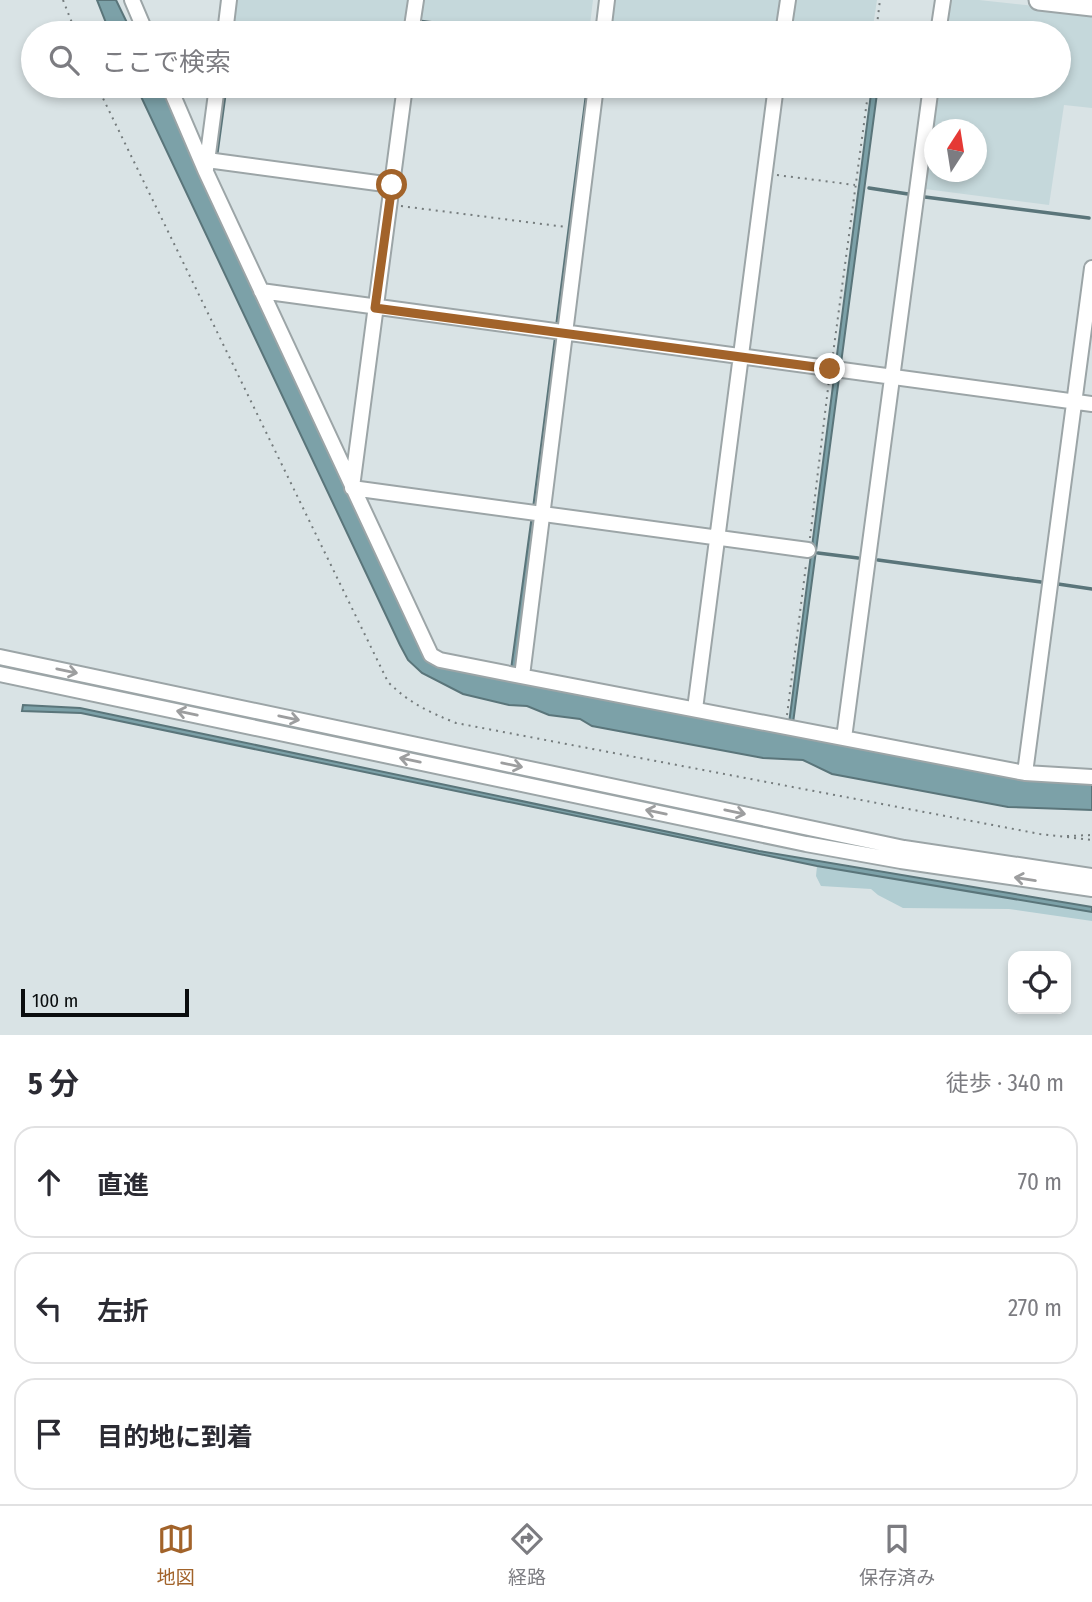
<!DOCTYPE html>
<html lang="ja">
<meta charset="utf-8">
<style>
:root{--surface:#fff;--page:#f2f2f3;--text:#2b2b33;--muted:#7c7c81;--line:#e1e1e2;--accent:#a2632a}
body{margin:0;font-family:"Fira Sans Condensed","Noto Sans JP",sans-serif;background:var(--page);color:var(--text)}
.controls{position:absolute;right:21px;bottom:21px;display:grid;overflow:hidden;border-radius:14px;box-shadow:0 4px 10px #0003}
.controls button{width:63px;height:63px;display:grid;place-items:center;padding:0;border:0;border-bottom:2px solid var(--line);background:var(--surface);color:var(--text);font:35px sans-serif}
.compass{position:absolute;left:924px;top:119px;width:63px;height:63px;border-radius:50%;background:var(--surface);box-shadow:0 4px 10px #0003;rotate:12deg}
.scale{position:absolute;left:21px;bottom:18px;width:168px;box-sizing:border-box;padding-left:7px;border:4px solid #0a0d0e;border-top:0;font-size:19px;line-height:24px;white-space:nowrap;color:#0a0d0e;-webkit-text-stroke:5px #d9e3e5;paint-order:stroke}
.stop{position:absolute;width:21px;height:21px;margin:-16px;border:5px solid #a2632a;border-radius:50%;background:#fff}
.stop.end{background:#a2632a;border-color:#fff;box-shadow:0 2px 7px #0008}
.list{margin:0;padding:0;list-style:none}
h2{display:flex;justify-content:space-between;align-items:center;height:91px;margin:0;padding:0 28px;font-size:30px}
h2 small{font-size:23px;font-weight:400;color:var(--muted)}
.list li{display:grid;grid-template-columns:46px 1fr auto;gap:21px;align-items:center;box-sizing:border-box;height:112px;margin:0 14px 14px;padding:0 14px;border:2px solid var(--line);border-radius:21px}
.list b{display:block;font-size:26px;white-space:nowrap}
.list em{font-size:23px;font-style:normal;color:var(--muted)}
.icon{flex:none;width:38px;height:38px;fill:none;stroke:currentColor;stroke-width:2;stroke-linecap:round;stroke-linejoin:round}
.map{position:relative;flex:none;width:1092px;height:1035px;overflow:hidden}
.search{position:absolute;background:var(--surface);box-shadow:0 4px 10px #0003;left:21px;right:21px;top:21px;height:77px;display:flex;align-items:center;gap:18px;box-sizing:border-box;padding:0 24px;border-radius:38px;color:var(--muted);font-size:26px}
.sheet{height:469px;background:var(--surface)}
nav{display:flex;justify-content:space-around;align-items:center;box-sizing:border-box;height:98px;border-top:2px solid var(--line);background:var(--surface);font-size:19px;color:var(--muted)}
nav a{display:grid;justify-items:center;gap:4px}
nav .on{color:var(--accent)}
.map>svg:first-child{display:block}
.built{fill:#c5d8db;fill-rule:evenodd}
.green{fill:#b1cdd2}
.water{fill:#7ca1a8;stroke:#5a757a;stroke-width:2}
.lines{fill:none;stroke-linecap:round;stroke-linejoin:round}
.stream{stroke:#5a757a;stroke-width:3.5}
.minor-casing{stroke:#9ca5a7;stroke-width:18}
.secondary-casing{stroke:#9ca5a7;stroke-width:23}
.path{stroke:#757c7d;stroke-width:2;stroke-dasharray:2 5;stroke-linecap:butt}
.minor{stroke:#fff;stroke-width:14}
.secondary{stroke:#fff;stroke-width:19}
.oneway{stroke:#9d9e9f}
.route{stroke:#a2632a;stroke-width:9}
</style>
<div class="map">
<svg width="1092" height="1035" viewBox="0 0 1092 1035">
<rect width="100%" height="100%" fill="#d9e3e5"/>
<!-- built -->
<path class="built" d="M234,0H412L407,33H230Z
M421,0H593L589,33H528L418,19Z
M610,0H781L777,33H606Z
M793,0H877L872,33H788Z
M950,0H979L1092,12V108L1064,105L1049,205L925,189L924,187L937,86H1059V33H943L947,3ZM934,130H976V172H934Z"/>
<!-- green -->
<path class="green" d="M817,866L1092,912V921L1009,909L903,908L878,895L871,889L821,886L816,876Z"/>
<!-- water -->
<path class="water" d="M97,0H116L132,33H110Z
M136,86H161L163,88L248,280L253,284L422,647L510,677L532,515L537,516L518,679L788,731L872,86H878L793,723L1092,782V810L1008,807L832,774L803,760L763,758L592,726L580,719L549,715L527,706L509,705L463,694L422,673L408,660L400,645Z
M587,86H592L562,326H556Z
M555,337H559L537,509L533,508Z
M23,705L80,708L759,851L1092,907V912L817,866L81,713L22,711Z"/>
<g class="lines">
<!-- stream -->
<path class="stream" d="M418,21L512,33
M217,152L226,86
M869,188L908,194
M925,197L1089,218
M818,553L858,558
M878,560L1041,582
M1058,584L1092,589"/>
<!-- minor casing -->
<g class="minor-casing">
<path id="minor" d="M132,0L146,33
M225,33L229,0
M411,33L416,0
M603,33L607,0
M783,33L788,0
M938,33L943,0
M169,86L205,170L431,655L440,660L510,674L1025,773L1092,777
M207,160L392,185
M206,169L217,86
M261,291L1092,404
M352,487L405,86
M352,488L808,550
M0,657L904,848L1092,876
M0,674L806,844L901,861L1092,889
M522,676L596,86
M695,709L776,86
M844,738L931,86
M1025,773L1092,268"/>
</g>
<!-- secondary casing -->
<g class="secondary-casing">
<path id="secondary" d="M1039,0L1092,6"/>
</g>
<!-- path -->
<path class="path" d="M63,0L76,33
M876,33L880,0
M97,86L388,682C409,703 429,712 456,723L1040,834L1092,840
M777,175L855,185
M401,206L566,227
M833,354L869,86
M810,538L829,380
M787,715L806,565
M1067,836L1092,835"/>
<!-- minor -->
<use href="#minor" class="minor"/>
<!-- secondary -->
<use href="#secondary" class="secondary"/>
</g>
<!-- one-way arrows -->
<defs><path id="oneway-shaft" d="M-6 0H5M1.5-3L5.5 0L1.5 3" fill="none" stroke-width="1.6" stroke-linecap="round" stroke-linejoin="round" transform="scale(1.75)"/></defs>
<g class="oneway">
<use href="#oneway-shaft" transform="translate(67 671) rotate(12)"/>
<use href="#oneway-shaft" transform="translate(187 713) rotate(-168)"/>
<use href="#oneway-shaft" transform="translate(289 718) rotate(12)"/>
<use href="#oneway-shaft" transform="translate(410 760) rotate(-168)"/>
<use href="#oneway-shaft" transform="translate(512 765) rotate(12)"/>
<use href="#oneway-shaft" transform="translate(656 812) rotate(-168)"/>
<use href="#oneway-shaft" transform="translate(735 812) rotate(12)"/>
<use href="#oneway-shaft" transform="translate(1025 879) rotate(-171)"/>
</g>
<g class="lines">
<!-- route -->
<path class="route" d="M392,185L375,308L830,369"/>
</g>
</svg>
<div class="controls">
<button><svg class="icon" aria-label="locate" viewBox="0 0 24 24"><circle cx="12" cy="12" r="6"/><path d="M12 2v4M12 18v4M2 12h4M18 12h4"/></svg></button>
</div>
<svg class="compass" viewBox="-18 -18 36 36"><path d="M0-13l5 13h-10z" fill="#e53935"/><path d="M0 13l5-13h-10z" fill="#7c7c81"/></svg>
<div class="scale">100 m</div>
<div class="stop" style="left:392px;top:185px"></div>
<div class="stop end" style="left:830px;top:369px"></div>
<div class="search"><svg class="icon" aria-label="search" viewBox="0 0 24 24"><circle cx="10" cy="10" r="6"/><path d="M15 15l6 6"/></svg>ここで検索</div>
</div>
<section class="sheet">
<h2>5 分<small>徒歩 · 340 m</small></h2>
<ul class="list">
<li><svg class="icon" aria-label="ahead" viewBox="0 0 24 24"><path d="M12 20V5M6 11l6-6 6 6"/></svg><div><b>直進</b></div><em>70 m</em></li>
<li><svg class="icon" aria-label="left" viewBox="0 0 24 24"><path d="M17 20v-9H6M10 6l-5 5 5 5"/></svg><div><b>左折</b></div><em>270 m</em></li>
<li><svg class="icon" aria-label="arrive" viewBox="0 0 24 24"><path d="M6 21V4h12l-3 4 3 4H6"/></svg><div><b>目的地に到着</b></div></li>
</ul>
</section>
<nav>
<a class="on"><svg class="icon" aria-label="map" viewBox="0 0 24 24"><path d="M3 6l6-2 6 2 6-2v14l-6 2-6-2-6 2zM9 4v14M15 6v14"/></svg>地図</a>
<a><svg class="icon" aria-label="directions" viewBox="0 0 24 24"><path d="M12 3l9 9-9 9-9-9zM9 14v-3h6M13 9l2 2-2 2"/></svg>経路</a>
<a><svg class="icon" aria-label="saved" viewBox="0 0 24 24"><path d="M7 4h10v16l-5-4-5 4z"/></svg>保存済み</a>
</nav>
